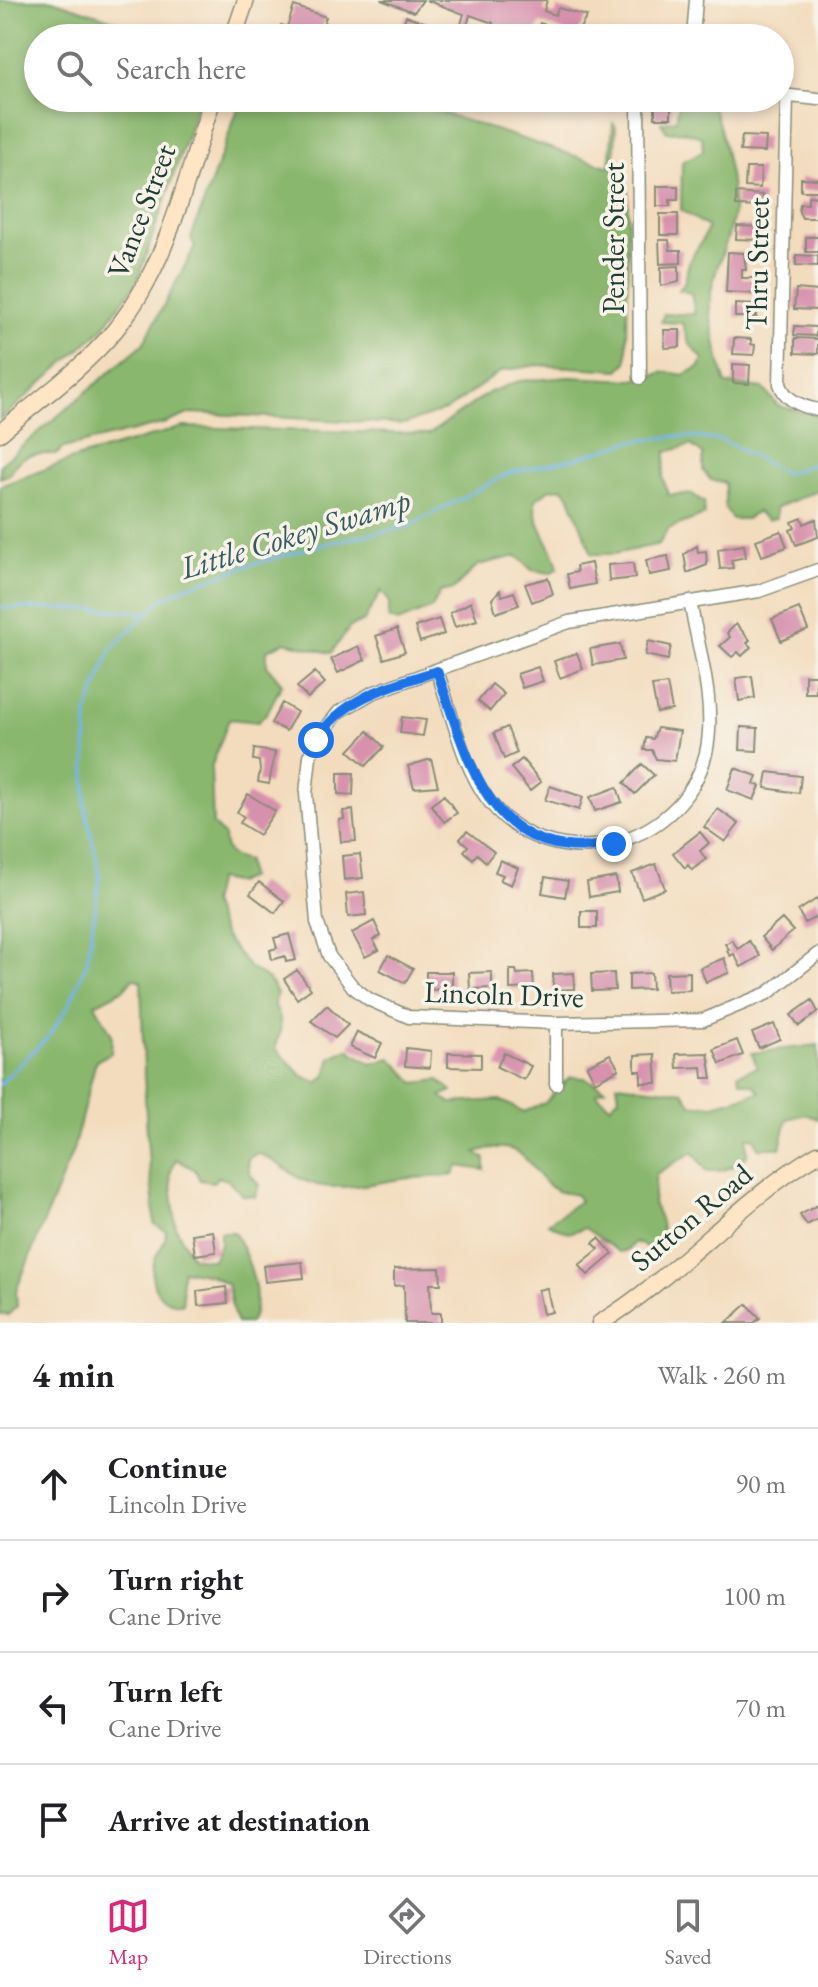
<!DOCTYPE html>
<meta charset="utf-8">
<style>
:root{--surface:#fff;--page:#f2f2f2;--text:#202124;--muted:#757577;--line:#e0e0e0;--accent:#db2777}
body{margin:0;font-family:"EB Garamond",serif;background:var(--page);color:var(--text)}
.stop{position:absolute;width:24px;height:24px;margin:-18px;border:6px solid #1a73e8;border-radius:50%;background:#fff}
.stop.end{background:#1a73e8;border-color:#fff;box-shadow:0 2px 8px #0008}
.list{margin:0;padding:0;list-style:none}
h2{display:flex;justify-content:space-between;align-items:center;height:104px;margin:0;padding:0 32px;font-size:34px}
h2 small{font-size:26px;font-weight:400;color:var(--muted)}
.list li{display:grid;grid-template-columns:52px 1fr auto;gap:24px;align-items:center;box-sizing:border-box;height:112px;padding:0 32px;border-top:2px solid var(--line)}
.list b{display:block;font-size:30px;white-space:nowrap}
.list p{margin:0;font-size:26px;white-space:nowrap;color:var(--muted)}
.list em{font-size:26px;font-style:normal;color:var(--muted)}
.icon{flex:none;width:44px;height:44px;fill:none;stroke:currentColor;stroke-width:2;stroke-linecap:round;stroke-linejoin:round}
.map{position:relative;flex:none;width:818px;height:1323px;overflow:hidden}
.search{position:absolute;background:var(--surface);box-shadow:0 4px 12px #0003;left:24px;right:24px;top:24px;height:88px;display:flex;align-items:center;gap:20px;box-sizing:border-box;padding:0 28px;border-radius:44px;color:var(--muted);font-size:30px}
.sheet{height:552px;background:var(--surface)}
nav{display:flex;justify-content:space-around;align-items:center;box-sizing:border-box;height:112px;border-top:2px solid var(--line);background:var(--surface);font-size:22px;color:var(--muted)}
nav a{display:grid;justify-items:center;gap:4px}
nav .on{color:var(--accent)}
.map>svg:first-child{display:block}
.forest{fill:#8ab76e;stroke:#547a51;stroke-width:2}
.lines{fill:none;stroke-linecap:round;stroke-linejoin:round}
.stream{stroke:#76b4e9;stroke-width:3}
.building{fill:#d790ad}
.street-casing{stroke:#898c78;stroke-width:15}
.secondary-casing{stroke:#898c78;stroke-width:19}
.street{stroke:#fff;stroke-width:12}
.secondary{stroke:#fee5c5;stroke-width:16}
.route{stroke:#1a73e8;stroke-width:10}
.labels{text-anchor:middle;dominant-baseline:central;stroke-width:7;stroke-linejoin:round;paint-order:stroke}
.street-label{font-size:30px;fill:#1f3d34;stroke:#f7f3e8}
.water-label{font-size:32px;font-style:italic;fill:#355b61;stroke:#f7f3e8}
</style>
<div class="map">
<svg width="818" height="1323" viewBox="0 0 818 1323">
<rect width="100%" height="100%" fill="#f7f3e8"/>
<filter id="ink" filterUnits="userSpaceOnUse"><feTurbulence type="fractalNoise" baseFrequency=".0125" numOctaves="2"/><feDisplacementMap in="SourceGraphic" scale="16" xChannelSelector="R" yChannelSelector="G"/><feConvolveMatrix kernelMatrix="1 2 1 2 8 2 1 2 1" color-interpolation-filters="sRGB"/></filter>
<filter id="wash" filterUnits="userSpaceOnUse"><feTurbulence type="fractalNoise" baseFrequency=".006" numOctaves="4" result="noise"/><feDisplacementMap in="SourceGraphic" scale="32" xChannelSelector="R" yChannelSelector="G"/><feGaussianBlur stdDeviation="1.8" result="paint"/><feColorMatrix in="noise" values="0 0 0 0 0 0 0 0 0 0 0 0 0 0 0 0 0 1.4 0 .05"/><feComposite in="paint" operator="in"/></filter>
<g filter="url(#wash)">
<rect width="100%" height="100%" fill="#f3dcbd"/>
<!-- forest -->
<path class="forest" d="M0,0H52L168,38H38V98H200L137,282L101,330L0,420Z
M242,98C286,98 330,94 369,112L383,107L381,98H396L609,167L613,123L616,127L614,167L628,185L627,362L619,370L537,365L501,371L448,409L404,424L191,413L166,423L63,448L57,454C36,454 19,452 10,474L0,478V465L143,344L195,247L191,238Z
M680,98C690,98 703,97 710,104C720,113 735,195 733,211C731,241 712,270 710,300C708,315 721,369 726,384L763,388L778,406L818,415V490L776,508V518L768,520L757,512L746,519H732L725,508V483L711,480L703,471V454L691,445L666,452L663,477L668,495L692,494L704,502V515L668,529L659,544L614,554H592L569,495L563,488L550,489L535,500C533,526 553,543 558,568L550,573L532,570L517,556L478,565L454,589L440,592L432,608L398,622L389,618V601L381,591L364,621L350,627L331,653L285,642L267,650V666L282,684L267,713L258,722L229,719L211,768L213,825L224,835C224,854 230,857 247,861L249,878L238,883L217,879L211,903L224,936L250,968L269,980L277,994L274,1005C284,1021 281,1031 275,1048L301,1075L318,1083L326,1075L331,1057L348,1049L371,1064L391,1058L415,1083L439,1080L452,1091L441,1096L451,1103L500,1100L524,1112L545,1103L570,1077L585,1078L605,1089L596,1093L610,1106L619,1097L617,1084L683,1092L692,1105H714L760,1092L754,1085L740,1081L738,1074L757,1067L752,1053L818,1045V1119L806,1114L787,1119L780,1148H758L755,1138H747V1156C734,1167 724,1172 707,1171L693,1152L656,1174L653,1203L661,1222L663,1244L647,1247L634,1242L628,1250L619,1252L585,1228L568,1233L548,1223L580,1201L576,1195C569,1193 562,1193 557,1191C527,1177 532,1134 476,1152L485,1159V1170L458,1166L454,1175C439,1177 425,1177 410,1178C380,1181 347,1191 317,1185C294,1180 279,1160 257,1153L248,1159L249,1172L259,1185L255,1197L242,1195L228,1180L218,1177L213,1182L200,1180L195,1170L176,1159L170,1174L176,1228L192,1257L213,1260L220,1244V1232H234C248,1257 265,1295 250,1323H237C230,1310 232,1298 227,1284L210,1275L183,1270C179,1283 185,1291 182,1304C158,1303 147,1284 155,1259C159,1247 166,1246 166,1231L154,1224C155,1198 149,1176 148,1150C144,1094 143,1037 141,981L133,978L124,989L95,1004L112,1035L111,1053L96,1061L73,1150L16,1291L17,1306L8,1315L0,1314V486L76,458L183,427L429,434L490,392L519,381L569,377L632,380L666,372L684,375L700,367L703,359L689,343L682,323L661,322L664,314H695L691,293L679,290C689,279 685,269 691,258C698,246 704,241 708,227L681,210L682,162L703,151L702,137L683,131L667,132L661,123L676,120Z"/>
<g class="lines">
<!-- stream -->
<path class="stream" d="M0,607C48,611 97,606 145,613
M0,1084L48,1037L69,1005L87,963L100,875L85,806L87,713L111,649L161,600L184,588L250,565L335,541L407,527L509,473L576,458L632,441L680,436L722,440L785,473L818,463"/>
</g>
<g id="blocks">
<!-- building -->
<path class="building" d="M381,0H423L414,12Z
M426,0H547L544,11L555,15L558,8L587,16L576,35L540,23L533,38H524L526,34L510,29L507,36L491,31L493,23L470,15L467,26L461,24L464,14Z
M294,6L326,17L318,38H299L279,31L281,25L287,27Z
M406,16L442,28L439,38H422L400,31Z
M720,25L761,30L760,38H719Z
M655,99H671V118H655Z
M742,136L766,137L765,152L740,151Z
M746,168H761L760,188L745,187Z
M801,178L818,179V191H801Z
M657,186H678V200H670V206H657Z
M736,193L763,195L762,207L736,206Z
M808,196L818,197V218H802L799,212L800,204H808Z
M660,214H678V235H660Z
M737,226L762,227L761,240L736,239Z
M806,237H818V252H806Z
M659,240H669L670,250H681V263L660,264Z
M728,252L744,253L746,270H742V278H758V294L726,292Z
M796,255L818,256V266L796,265Z
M679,266V282L661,286V267Z
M796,289L818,291L817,310L794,309Z
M735,304L757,305V317H735Z
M795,326L816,327V336L794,335Z
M664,330H680V347L665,348Z
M734,338L751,339V344L755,345L754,355L733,354Z
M795,338L818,339V354L795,353Z
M733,364L750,365L749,384L733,383Z
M802,518L804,524L816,519L818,537L796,545L790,530L795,528L792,522Z
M781,531L787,547L762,556L756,540Z
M744,545L746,557L731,560L733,568L720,569L718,549Z
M697,546L698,552L706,551L707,565L687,573L684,554Z
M668,556L671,571L649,575L646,560Z
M591,563L595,584L570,589L567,574L577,572L576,566Z
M633,563L635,578L609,581L608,565Z
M548,578L553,594L532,602L525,584Z
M500,590L502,596L514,592L519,605L496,613L492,599Z
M471,602L477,620L455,627L450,613Z
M799,608L808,630L781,641L772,619Z
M439,619L444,634L420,642L415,627Z
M736,624L750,640L747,643L751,647L742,656L738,652L732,657L720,646L730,637L727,633Z
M397,629L405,652L384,659L376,636Z
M648,641L671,646L668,660L645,655Z
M620,644L623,660L593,665L590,649Z
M358,646L365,660L338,673L331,659Z
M577,653L583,669L560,678L554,661Z
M538,667L543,681L522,688L517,674Z
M315,672L325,683L308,698L297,687Z
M805,675H816V693H805Z
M752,676L755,698L739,701L736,678Z
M492,684L504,694L490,711L478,701Z
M667,684L672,710L657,713L652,686Z
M282,703L297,712L286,731L271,723Z
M402,717L426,720L423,736L400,733Z
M507,727L517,753L504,759L494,733Z
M741,727L758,728L757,751L740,750Z
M657,728L680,731L675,761L656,759L652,750H644L646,738L653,739Z
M368,731L384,747L366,766L349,751Z
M254,749L275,752L269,784L258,782L260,770L259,761L253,760Z
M431,759L438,786L414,788L408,766Z
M522,759L541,782L530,791L511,768Z
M642,764L654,775L635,794L624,783Z
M735,768L757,776L754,784L760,786L754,800L727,790Z
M768,772L801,776L799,793L765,788Z
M338,773H354L353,795L338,794Z
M550,786L583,797L579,810L545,800Z
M617,787L622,802L595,811L590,797Z
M248,794L275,811L259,835L240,823L244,817L237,812Z
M444,795L457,813L444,822L431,805Z
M718,809L739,824L725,842L704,827Z
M353,810L356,841L341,842L339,820L344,819L343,811Z
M467,831L494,852L486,862L477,854L473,859L464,851L468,846L460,839Z
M700,832L709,843L700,851L706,859L692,870L688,865L685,868L673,853Z
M360,854L363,878L344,880L342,856Z
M500,860L518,868L511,885L500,880L503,875L495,872Z
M656,864L665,889L642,898L632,873Z
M545,877L568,881L565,897L542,893Z
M616,877L618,892L589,897L587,882Z
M259,882L284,901L275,913L250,894Z
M364,892L366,915L348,917L346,894Z
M818,898V916L805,923L798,911Z
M581,911H597V928H581Z
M782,919L793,931L772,950L761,937Z
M374,921L381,936L373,940L379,950L365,957L352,933Z
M289,934L296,960L286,962L285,956L272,960L270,950L277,948L274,938Z
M732,940L738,949L749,941L760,956L741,967L734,954L730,956L727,951L729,949L725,944Z
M388,955L413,969L405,983L380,970Z
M724,958L729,973L706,982L700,968Z
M297,970L311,989L297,999L284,979Z
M510,970H516L517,974L533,973L534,988L510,989Z
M426,972H452V989L426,990Z
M492,972V988L470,989L469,973Z
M690,972V990L667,991L666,973Z
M574,973L575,989L553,990V974Z
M614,973L615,990L592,991L591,974Z
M651,973L652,989L629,990V974Z
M812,1000L818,1012L799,1026L791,1015Z
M327,1005L348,1025L335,1038L311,1021Z
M774,1024L780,1039L759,1048L752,1033Z
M357,1032L382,1043L375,1058L350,1047Z
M737,1040L743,1055L720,1064L714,1049Z
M406,1048L431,1051L430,1068L405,1066Z
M448,1053L481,1054V1068L448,1067Z
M504,1053L531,1066L524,1080L497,1067Z
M708,1053L712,1078H703L702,1067L677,1068L676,1054Z
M610,1054L619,1069L595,1082L587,1066Z
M655,1054L657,1083H641V1071H635V1055Z
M818,1205V1219L807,1225L800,1215Z
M213,1231L216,1252L195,1255L192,1234Z
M599,1238L613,1254L588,1275L579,1265L599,1249L593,1243Z
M302,1262L304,1278L265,1282L263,1266Z
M440,1268L441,1284H430L431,1313H441V1323H405L404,1285L394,1286V1269Z
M226,1287L228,1303L198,1306L197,1291Z
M547,1288L552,1312L543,1314L538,1290Z
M747,1304L760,1318L754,1323H726Z"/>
</g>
</g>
<g filter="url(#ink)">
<use href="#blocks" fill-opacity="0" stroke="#898c78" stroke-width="2"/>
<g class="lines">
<!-- street casing -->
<g class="street-casing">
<path id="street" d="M693,38L696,0
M781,95L818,99
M787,96L780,384C785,400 803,407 818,410
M638,98L640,378
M818,570L759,591L569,622L372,693L339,712L316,740L310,756L306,794L317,922L329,956L353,987L370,1000L409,1017L556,1023L703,1020L768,993L818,954
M437,671C452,712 462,766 489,801C551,881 682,849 706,753C717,706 698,648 690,601
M556,1023V1084"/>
</g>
<!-- secondary casing -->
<g class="secondary-casing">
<path id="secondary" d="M233,38L246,0
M0,433C38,400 83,369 115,330C168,266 187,175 213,98
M600,1323C679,1275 738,1201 818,1154"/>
</g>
<!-- street -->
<use href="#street" class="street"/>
<!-- secondary -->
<use href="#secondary" class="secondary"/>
</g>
</g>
<g class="lines" filter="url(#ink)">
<!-- route -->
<path class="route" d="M316,740C344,697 389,686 437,671C470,763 488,865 614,844"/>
</g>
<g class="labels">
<!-- street labels -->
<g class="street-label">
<text transform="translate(141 211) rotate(-69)">Vance Street</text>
<text transform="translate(613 238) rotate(-90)">Pender Street</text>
<text transform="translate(757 264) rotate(-89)">Thru Street</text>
<text transform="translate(504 994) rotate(2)">Lincoln Drive</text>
<text transform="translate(691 1217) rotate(-40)">Sutton Road</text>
</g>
<!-- water labels -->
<g class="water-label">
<text transform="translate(295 534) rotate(-17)">Little Cokey Swamp</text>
</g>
</g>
</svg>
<div class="stop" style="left:316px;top:740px"></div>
<div class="stop end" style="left:614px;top:844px"></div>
<div class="search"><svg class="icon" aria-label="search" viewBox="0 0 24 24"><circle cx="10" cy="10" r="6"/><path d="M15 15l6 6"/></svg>Search here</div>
</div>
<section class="sheet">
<h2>4 min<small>Walk · 260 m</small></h2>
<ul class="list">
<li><svg class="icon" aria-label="ahead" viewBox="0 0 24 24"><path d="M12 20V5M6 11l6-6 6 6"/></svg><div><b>Continue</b><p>Lincoln Drive</p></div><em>90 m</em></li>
<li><svg class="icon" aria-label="right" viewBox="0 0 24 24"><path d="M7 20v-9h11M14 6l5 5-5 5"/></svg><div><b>Turn right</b><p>Cane Drive</p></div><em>100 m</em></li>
<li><svg class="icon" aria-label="left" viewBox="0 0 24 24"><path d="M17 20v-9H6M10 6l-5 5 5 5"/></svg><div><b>Turn left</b><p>Cane Drive</p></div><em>70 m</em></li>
<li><svg class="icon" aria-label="arrive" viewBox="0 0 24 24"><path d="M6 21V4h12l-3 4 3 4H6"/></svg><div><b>Arrive at destination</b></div></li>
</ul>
</section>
<nav>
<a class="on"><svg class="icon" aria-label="map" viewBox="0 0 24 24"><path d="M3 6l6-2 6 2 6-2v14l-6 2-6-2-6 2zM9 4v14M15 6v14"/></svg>Map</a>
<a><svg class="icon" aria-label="directions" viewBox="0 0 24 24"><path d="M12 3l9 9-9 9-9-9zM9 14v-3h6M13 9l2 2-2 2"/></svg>Directions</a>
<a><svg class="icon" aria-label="saved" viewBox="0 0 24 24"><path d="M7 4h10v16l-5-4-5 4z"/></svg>Saved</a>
</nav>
